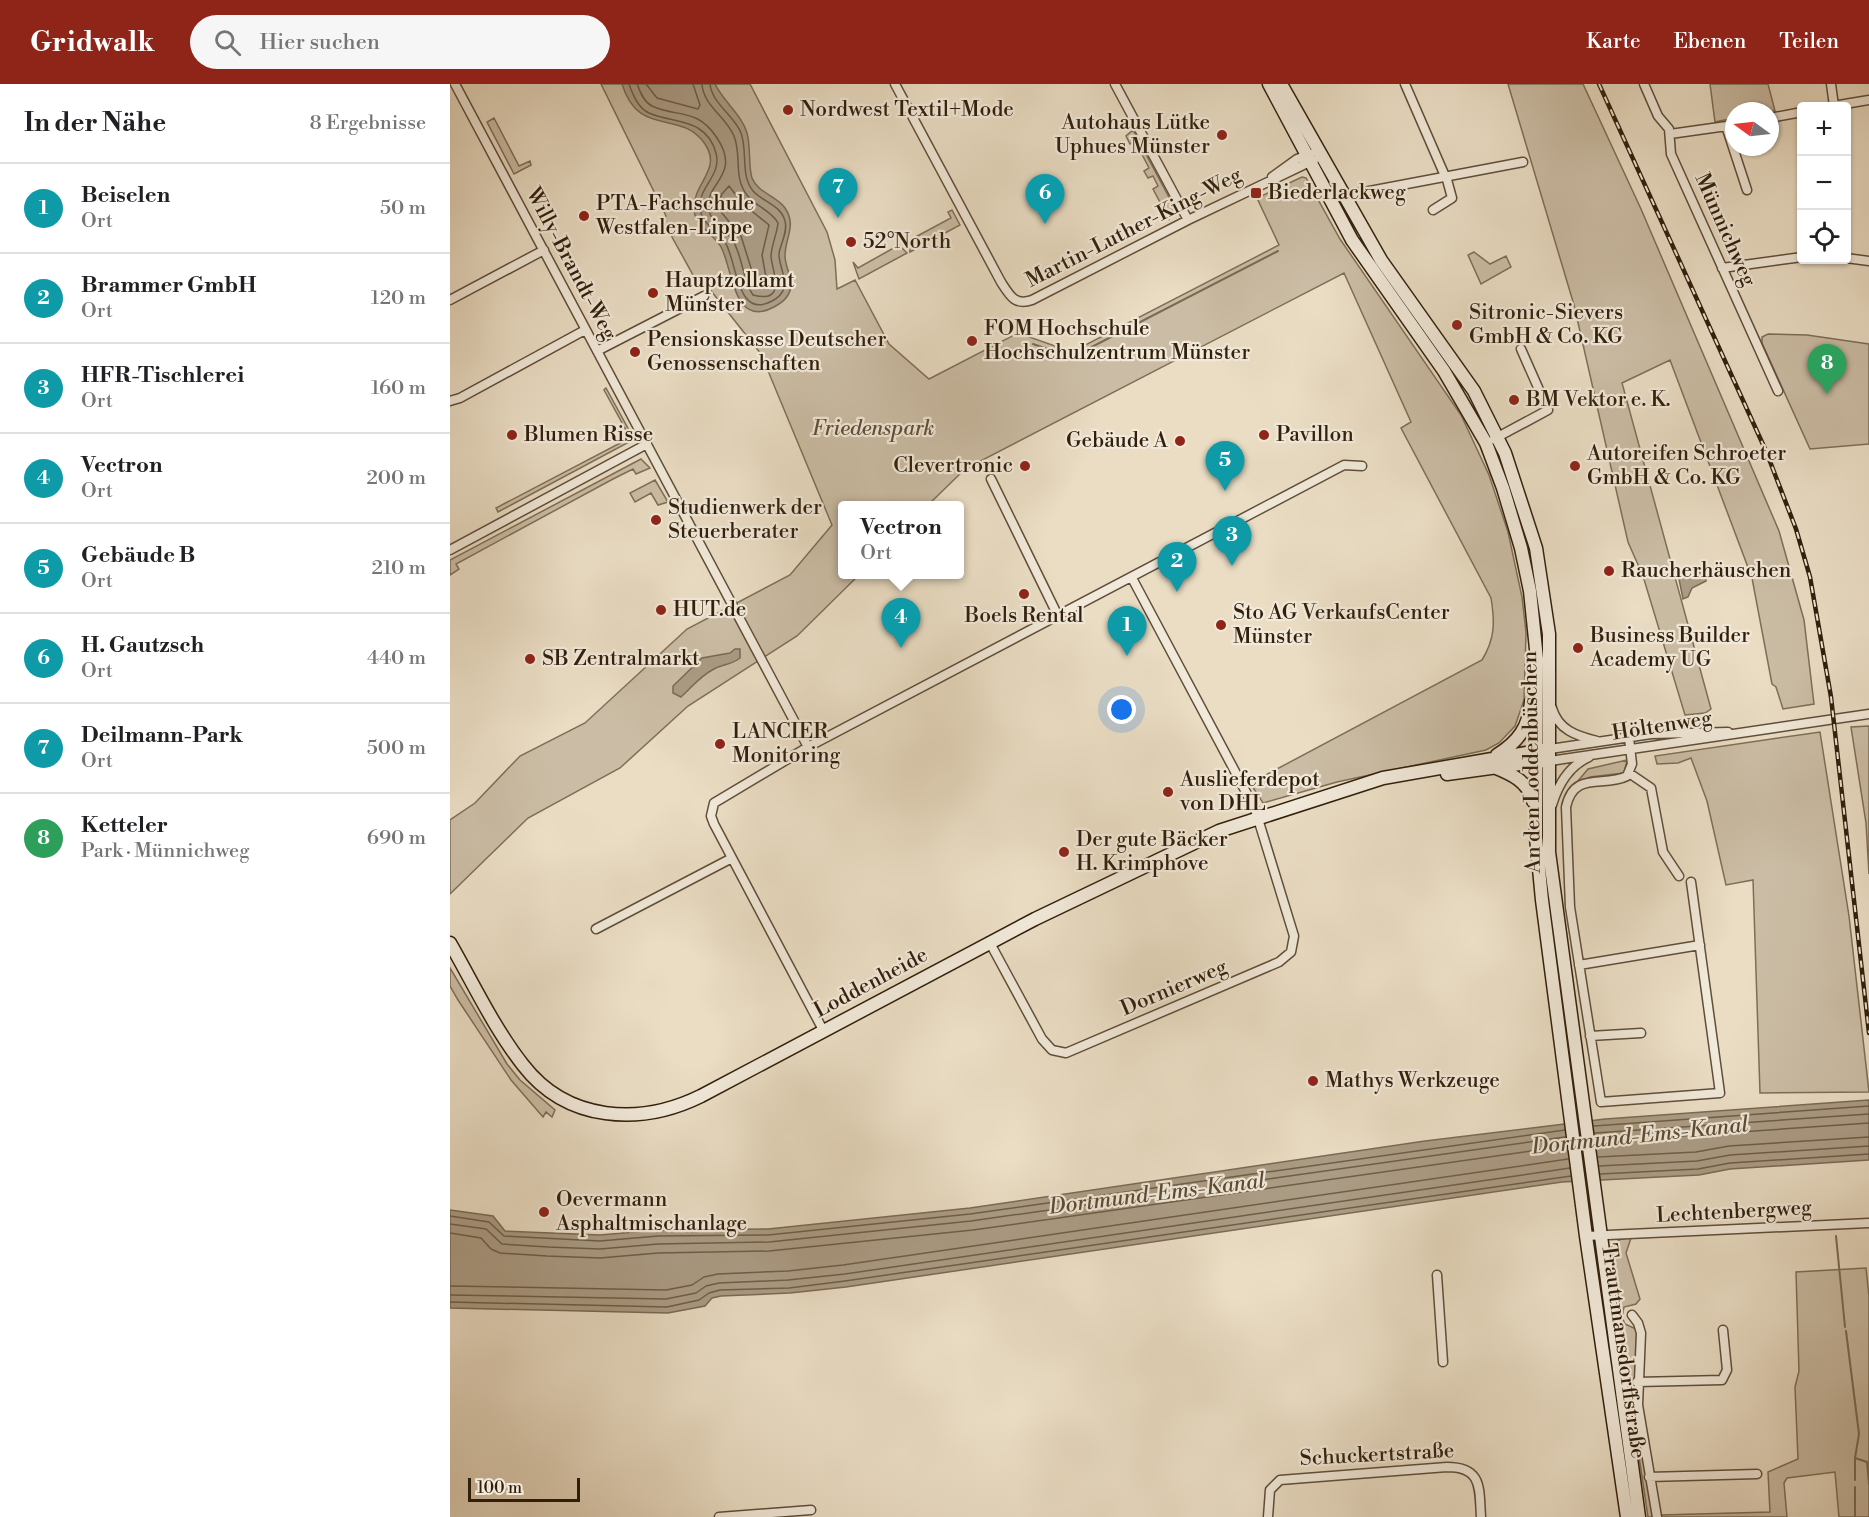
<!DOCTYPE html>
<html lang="de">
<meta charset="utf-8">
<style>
:root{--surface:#fff;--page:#f6f6f6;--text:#202124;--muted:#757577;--line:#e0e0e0;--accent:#8f2418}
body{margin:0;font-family:"Libre Bodoni",serif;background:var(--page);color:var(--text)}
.controls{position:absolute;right:18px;top:18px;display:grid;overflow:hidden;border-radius:6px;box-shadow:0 2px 4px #0004}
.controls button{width:54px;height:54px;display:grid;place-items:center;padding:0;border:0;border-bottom:2px solid var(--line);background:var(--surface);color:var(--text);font:30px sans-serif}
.compass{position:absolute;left:1275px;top:18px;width:54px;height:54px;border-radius:50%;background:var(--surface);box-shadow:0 2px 4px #0004;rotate:285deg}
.scale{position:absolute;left:18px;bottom:15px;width:112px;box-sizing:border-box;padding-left:6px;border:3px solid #311f0c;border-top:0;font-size:16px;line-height:21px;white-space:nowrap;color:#311f0c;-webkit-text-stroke:4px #f1e9d9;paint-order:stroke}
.you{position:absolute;left:672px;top:626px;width:21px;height:21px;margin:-15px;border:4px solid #fff;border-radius:50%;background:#1a73e8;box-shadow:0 0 0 9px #1a73e833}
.badge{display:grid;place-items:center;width:39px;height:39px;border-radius:50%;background:var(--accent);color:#fff;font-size:20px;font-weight:700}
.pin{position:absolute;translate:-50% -50px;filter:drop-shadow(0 2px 3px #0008)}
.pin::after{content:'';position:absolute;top:32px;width:21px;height:18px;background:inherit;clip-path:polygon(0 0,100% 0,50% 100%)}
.popup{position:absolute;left:388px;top:417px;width:126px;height:78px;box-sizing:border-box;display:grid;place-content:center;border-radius:6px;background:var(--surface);filter:drop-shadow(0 2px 4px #0005);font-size:20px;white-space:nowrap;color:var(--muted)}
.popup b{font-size:22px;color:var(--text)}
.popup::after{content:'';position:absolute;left:50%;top:100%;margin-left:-12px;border:12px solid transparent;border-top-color:var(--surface)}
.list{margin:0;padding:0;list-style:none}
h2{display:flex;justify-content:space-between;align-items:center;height:78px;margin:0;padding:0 24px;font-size:26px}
h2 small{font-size:20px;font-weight:400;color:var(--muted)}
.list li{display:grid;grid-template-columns:39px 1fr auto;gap:18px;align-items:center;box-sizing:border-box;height:90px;padding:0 24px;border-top:2px solid var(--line)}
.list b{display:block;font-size:22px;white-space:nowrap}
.list p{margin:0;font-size:20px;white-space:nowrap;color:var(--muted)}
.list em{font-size:20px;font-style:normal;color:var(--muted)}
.icon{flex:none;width:33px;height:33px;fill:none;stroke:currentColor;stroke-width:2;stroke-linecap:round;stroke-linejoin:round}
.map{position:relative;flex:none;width:1419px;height:1433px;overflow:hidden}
header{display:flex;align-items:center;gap:36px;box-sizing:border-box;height:84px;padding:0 30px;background:var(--accent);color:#fff}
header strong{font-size:28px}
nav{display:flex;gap:33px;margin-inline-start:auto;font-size:21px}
.search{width:420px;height:54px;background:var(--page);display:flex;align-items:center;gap:15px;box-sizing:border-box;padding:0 21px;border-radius:33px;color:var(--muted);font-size:22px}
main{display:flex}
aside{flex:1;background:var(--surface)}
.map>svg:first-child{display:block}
.green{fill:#cbbda5;stroke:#7e6e58;stroke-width:1.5}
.water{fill:#ab9c85;stroke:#7a6a55;stroke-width:1.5}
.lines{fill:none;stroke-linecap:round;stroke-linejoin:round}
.shore{stroke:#6e5e48;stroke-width:1.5}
.stream{stroke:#7a6a55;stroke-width:2}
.street-casing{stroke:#5f4e3a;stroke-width:11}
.secondary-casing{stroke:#311f0c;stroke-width:15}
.street{stroke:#f1e9d9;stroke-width:8}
.secondary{stroke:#f1e9d9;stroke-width:12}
.rail-casing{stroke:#311f0c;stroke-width:4.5}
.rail{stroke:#f1e9d9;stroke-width:2;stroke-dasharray:7;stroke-linecap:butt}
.poi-dot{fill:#8f2418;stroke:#f1e9d9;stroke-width:2}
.labels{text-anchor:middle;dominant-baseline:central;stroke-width:4.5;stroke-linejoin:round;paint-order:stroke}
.poi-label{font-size:21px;fill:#311f0c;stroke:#f1e9d9;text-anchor:start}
.street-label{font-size:21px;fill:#311f0c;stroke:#f1e9d9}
.park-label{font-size:21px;font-style:italic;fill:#5f4e3a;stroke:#f1e9d9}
.water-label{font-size:22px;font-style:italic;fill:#5c4b36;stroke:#f1e9d9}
</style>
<header>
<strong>Gridwalk</strong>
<div class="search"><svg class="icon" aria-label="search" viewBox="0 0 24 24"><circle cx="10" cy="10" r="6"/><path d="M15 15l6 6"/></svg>Hier suchen</div>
<nav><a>Karte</a><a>Ebenen</a><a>Teilen</a></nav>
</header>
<main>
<aside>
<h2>In der Nähe<small>8 Ergebnisse</small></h2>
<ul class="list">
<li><span class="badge" style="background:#0f9aa8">1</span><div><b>Beiselen</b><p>Ort</p></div><em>50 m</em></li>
<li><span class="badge" style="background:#0f9aa8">2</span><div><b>Brammer GmbH</b><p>Ort</p></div><em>120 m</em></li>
<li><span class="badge" style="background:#0f9aa8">3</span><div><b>HFR-Tischlerei</b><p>Ort</p></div><em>160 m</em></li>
<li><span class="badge" style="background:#0f9aa8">4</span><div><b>Vectron</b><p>Ort</p></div><em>200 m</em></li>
<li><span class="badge" style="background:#0f9aa8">5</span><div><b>Gebäude B</b><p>Ort</p></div><em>210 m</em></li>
<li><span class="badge" style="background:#0f9aa8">6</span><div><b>H. Gautzsch</b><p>Ort</p></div><em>440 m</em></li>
<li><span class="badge" style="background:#0f9aa8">7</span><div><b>Deilmann-Park</b><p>Ort</p></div><em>500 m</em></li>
<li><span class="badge" style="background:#2e9e5b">8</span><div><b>Ketteler</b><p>Park · Münnichweg</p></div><em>690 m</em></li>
</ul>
</aside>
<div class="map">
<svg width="1419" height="1433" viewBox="0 0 1419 1433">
<rect width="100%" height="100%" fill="#eaddc4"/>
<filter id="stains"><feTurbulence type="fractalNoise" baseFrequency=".00333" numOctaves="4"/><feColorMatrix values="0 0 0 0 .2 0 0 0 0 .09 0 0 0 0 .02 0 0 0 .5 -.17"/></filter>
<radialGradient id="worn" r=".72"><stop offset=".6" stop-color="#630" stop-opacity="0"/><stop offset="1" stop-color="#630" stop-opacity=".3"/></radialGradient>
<!-- green -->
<path class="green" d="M151,0H300L377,148L385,176L387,205L405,196L439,260L479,295L568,249L622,268L829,161L807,114L852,93L856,94L890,155L1011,331L1039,391L1058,448L1072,513L1076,549L1074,616L1065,642L1049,659L1036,666L887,698L813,719L802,702L810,694L1032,576C1045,555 1045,538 1041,514L951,344L961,338L894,189L515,385L478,421L392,422V490L409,491L347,552L238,622L170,684L78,734L0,810V736L25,719L70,672L135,639L237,545L340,491L382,441L311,270L254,198L248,200L212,135L216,132Z
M1058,0H1133L1191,125L1329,447L1354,536L1364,620L1333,625L1326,603L1322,600L1302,494L1220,276L1172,299L1261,625L1255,629L1235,631L1193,492L1178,458L1124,221Z
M1260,0H1318L1325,27H1284V34L1265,38Z
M44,34L69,82L80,77L81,81L64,90L37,38Z
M683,46L722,119L723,126L719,135L703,105L708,102L703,92L698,94L694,87L699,84L685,57L680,60L676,52Z
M502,126L510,141L460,168L458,157L501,134L498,128Z
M449,161L457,169L409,195L403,178L408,184Z
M1024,168L1040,180L1056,172L1061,183L1031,200L1018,171Z
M1318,250L1357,251L1419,260V360L1360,365L1312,259V253Z
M156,304L180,348L179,358L48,428L46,424L176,356L177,348L154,306Z
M191,375L200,384L186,390L183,385L163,395L6,480L9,485L0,491V476Z
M205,396L218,418L208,421L201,409L185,418L180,409Z
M1419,642V790L1416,739L1401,643Z
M1370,648L1399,832L1419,1008L1310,1009L1303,796L1276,801L1257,717L1241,674L1228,679L1207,680L1205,672Z
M1177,676L1174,689L1140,693L1122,704L1138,685Z
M1092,729L1096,796L1133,1032L1125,1033L1090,756Z
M0,884L57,980L70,996L105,1026L102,1033L96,1028L93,1033L61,996L8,916L0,902Z
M1181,1154L1176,1169L1190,1215L1186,1220L1174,1223L1172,1233L1175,1240L1186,1245L1188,1250L1184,1313L1203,1433H1198L1159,1171C1161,1158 1169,1154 1181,1154Z
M1416,1184L1419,1212V1433H1389L1385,1388L1337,1394L1334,1399L1337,1433H1212L1211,1431L1320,1428L1318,1388L1348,1375L1345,1303L1349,1287L1346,1188Z"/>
<!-- water -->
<path class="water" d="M172,0H265C273,17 292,31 297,49C301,63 298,81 302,94C308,109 327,112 335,124C347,142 335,153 335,172C335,182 342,193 341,203C339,213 333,218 324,223C283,245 283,185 271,163C263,149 243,141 244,123C244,99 272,85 255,60C230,24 189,55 172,0Z
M1250,488L1256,492V497L1242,504L1238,513L1233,515L1229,495Z
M285,565H290V574C281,581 273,580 264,585C250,592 242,603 231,613L223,609V602L252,574L280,569Z
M1419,1016V1076L1280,1085L1249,1091L1112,1098L396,1203L340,1209L271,1212L262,1214L255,1222L218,1229L0,1224V1126L43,1132L55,1147L150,1151L208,1146L318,1145L520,1124L975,1057L1155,1035Z"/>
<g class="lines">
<!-- shore -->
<path class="shore" d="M179,0C183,11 188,24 199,29C223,40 256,33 266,69C272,92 248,103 250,124C251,140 269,147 276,160C287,179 287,236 322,217C328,214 332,211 334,204C337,193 328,180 329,169C331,159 338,147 335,137C331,121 313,118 303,107C290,91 298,68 291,49C285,32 262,20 260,0
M187,0C190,8 194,18 202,22C227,34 247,23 267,54C291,90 257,99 258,122C258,136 275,144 282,155C293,172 292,195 303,211C337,220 323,189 321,173C321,162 327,150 328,139C321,126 306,123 297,111C283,93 292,72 284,52C276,33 253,21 252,0
M196,0L207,14L248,25L250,21L243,0
M279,102L292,119L319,141L312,171L317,199L314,203L306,200L291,152L267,123L272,110Z
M1144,1042L1419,1022
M1145,1049L1419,1030
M1146,1058L1419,1039
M1148,1073L1246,1068L1279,1062L1419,1053
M1149,1082L1247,1077L1280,1071L1419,1062
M1150,1090L1248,1085L1280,1079L1419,1070
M0,1132L39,1138L54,1152L150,1157L208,1152L318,1151L520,1130L1115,1046
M0,1140L36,1145L52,1160L98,1163L150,1165L208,1160L319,1158L521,1137L1115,1053
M0,1149L31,1154L41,1165L50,1169L97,1172L150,1174L208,1169L319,1167L523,1146L1117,1062
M0,1202L216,1206L242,1201L254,1193L268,1190L338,1187L393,1181L1118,1075
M0,1211L216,1215L246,1209L256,1202L269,1199L338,1196L395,1190L1120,1084
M0,1218L217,1223L249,1216L259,1209L270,1206L339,1204L395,1197L1121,1092"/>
<!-- stream -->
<path class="stream" d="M583,260L606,268L630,269L828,167
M1386,1152L1395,1243
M1396,1247L1409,1350L1405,1374V1396
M1405,1374L1417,1378L1419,1400
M1405,1403V1433"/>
<!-- street casing -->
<g class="street-casing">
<path id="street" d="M5,0L358,663
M445,0L551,198C560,212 565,222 582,216L738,136L864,76
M665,0L738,136
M955,0L995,92
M1194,0L1208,32L1219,45L1221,70L1328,307
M1381,0L1384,22
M1383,22L1419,16
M1320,34L1352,28
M1276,42L1297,106
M1220,50L1284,41
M822,93L847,75L861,70
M895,115L909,109L1073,78
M983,126L1002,114L996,92
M1396,174L1419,177
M1272,184L1352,173
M0,216L94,166
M147,267L254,212
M0,317L10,314L135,246
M1044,355L1098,326L1071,265
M541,395L608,532
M0,466L197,360
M1102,624C1108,646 1127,652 1147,657
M1179,654L1182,680L1177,692C1154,704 1124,686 1116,723L1120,823L1151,1018L1270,1009L1241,798
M1100,665L1201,650L1278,648
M1100,677L1419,630
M1179,689L1201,704L1213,768L1229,792
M1102,721C1108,701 1119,682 1139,673
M146,845L282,774
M540,859L592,955L602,966L616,969L829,878L841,868L844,852L805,725L682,494
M1129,881L1250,861
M373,946L264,740L261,732L264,719L358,663L894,381L912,382
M1140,952L1191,949
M1136,1152L1419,1139
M987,1191L993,1278
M1182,1231L1188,1239L1191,1249L1188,1321L1207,1433
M1187,1298L1272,1296L1277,1286L1273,1246
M1199,1393L1307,1390
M269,1433L361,1426
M818,1433L820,1406L830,1396L997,1383C1033,1383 1029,1405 1031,1433"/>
</g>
<!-- secondary casing -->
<g class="secondary-casing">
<path id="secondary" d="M819,0L902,156L994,287L1036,359L1053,404L1071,464L1080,507L1087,575L1086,753L1092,816L1136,1152L1177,1433
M831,0L931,176L1024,307L1055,369L1086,464L1099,550V768L1189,1433
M1047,671C1068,658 1079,643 1081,618
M1044,683C1061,690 1078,697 1083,717
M997,690L1093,677
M0,859C23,899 44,944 73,981C117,1038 190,1042 251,1012L585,835L769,747L933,694L1093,666"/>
</g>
<!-- street -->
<use href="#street" class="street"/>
<!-- secondary -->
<use href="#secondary" class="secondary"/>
<!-- rail casing -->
<g class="rail-casing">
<path id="rail" d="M1149,0L1316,367L1346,445L1360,493L1381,613L1419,949"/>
</g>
<!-- rail -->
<use href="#rail" class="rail"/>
</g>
<!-- markers -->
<g class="poi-dot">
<circle cx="338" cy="26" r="6"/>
<circle cx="772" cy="51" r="6"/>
<rect x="800" y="103" width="12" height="12" rx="3"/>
<circle cx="134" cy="132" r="6"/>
<circle cx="401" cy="158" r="6"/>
<circle cx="203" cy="209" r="6"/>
<circle cx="1007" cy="241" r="6"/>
<circle cx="522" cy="257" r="6"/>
<circle cx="185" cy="268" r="6"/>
<circle cx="1064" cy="316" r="6"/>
<circle cx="62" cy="351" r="6"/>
<circle cx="814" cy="351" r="6"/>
<circle cx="730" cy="357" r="6"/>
<circle cx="575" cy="382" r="6"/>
<circle cx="1125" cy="382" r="6"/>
<circle cx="206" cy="436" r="6"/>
<circle cx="1159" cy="487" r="6"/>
<circle cx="574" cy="510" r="6"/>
<circle cx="211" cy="526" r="6"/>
<circle cx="771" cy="541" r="6"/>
<circle cx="1128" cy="564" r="6"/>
<circle cx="80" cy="575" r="6"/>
<circle cx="270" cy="660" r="6"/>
<circle cx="718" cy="708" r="6"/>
<circle cx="614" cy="768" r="6"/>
<circle cx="863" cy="997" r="6"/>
<circle cx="94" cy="1128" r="6"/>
</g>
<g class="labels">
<!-- poi labels -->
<g class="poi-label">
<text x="350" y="26">Nordwest Textil+Mode</text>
<text x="760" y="39" text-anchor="end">Autohaus Lütke<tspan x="760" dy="24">Uphues Münster</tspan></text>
<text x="818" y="109">Biederlackweg</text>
<text x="146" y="120">PTA-Fachschule<tspan x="146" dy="24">Westfalen-Lippe</tspan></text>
<text x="413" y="158">52°North</text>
<text x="215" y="197">Hauptzollamt<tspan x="215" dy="24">Münster</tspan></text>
<text x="1019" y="229">Sitronic-Sievers<tspan x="1019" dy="24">GmbH &amp; Co. KG</tspan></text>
<text x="534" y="245">FOM Hochschule<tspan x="534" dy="24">Hochschulzentrum Münster</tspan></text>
<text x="197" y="256">Pensionskasse Deutscher<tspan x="197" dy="24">Genossenschaften</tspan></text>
<text x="1076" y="316">BM Vektor e. K.</text>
<text x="74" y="351">Blumen Risse</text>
<text x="826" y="351">Pavillon</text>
<text x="718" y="357" text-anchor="end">Gebäude A</text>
<text x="1137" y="370">Autoreifen Schroeter<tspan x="1137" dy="24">GmbH &amp; Co. KG</tspan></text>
<text x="563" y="382" text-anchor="end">Clevertronic</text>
<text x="218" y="424">Studienwerk der<tspan x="218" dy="24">Steuerberater</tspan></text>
<text x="1171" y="487">Raucherhäuschen</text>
<text x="223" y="526">HUT.de</text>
<text x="783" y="529">Sto AG VerkaufsCenter<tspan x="783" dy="24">Münster</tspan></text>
<text x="574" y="532" text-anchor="middle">Boels Rental</text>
<text x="1140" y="552">Business Builder<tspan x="1140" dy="24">Academy UG</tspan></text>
<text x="92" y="575">SB Zentralmarkt</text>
<text x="282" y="648">LANCIER<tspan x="282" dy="24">Monitoring</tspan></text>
<text x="730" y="696">Auslieferdepot<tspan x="730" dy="24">von DHL</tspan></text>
<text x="626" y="756">Der gute Bäcker<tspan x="626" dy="24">H. Krimphove</tspan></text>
<text x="875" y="997">Mathys Werkzeuge</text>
<text x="106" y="1116">Oevermann<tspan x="106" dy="24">Asphaltmischanlage</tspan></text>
</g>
<!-- street labels -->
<g class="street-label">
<text transform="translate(684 144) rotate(-27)">Martin-Luther-King-Weg</text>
<text transform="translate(1275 146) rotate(66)">Münnichweg</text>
<text transform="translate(121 180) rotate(62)">Willy-Brandt-Weg</text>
<text transform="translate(1212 642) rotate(-9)">Höltenweg</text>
<text transform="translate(1082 678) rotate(-91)">An den Loddenbüschen</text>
<text transform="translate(421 899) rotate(-28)">Loddenheide</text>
<text transform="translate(724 904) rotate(-23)">Dornierweg</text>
<text transform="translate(1284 1128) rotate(-3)">Lechtenbergweg</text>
<text transform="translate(1173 1267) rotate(82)">Trauttmansdorffstraße</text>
<text transform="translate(927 1371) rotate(-3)">Schuckertstraße</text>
</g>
<!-- park labels -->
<g class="park-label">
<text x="423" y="345">Friedenspark</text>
</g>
<!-- water labels -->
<g class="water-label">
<text transform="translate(1190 1052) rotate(-6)">Dortmund-Ems-Kanal</text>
<text transform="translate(707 1110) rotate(-7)">Dortmund-Ems-Kanal</text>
</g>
</g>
<rect width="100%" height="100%" filter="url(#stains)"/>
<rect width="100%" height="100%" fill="url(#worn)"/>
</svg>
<div class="controls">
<button>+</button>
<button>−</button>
<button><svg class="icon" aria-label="locate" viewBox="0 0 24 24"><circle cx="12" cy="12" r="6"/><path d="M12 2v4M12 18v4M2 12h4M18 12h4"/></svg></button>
</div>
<svg class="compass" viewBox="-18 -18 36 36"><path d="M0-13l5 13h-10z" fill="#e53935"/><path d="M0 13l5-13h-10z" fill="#757577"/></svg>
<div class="scale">100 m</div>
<div class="you"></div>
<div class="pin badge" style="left:677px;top:572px;background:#0f9aa8">1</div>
<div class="pin badge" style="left:727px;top:508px;background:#0f9aa8">2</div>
<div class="pin badge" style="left:782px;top:482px;background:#0f9aa8">3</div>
<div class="pin badge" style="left:451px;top:564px;background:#0f9aa8">4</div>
<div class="popup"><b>Vectron</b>Ort</div>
<div class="pin badge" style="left:775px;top:407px;background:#0f9aa8">5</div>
<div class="pin badge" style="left:595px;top:140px;background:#0f9aa8">6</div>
<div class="pin badge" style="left:388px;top:134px;background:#0f9aa8">7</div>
<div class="pin badge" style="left:1377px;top:310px;background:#2e9e5b">8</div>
</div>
</main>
